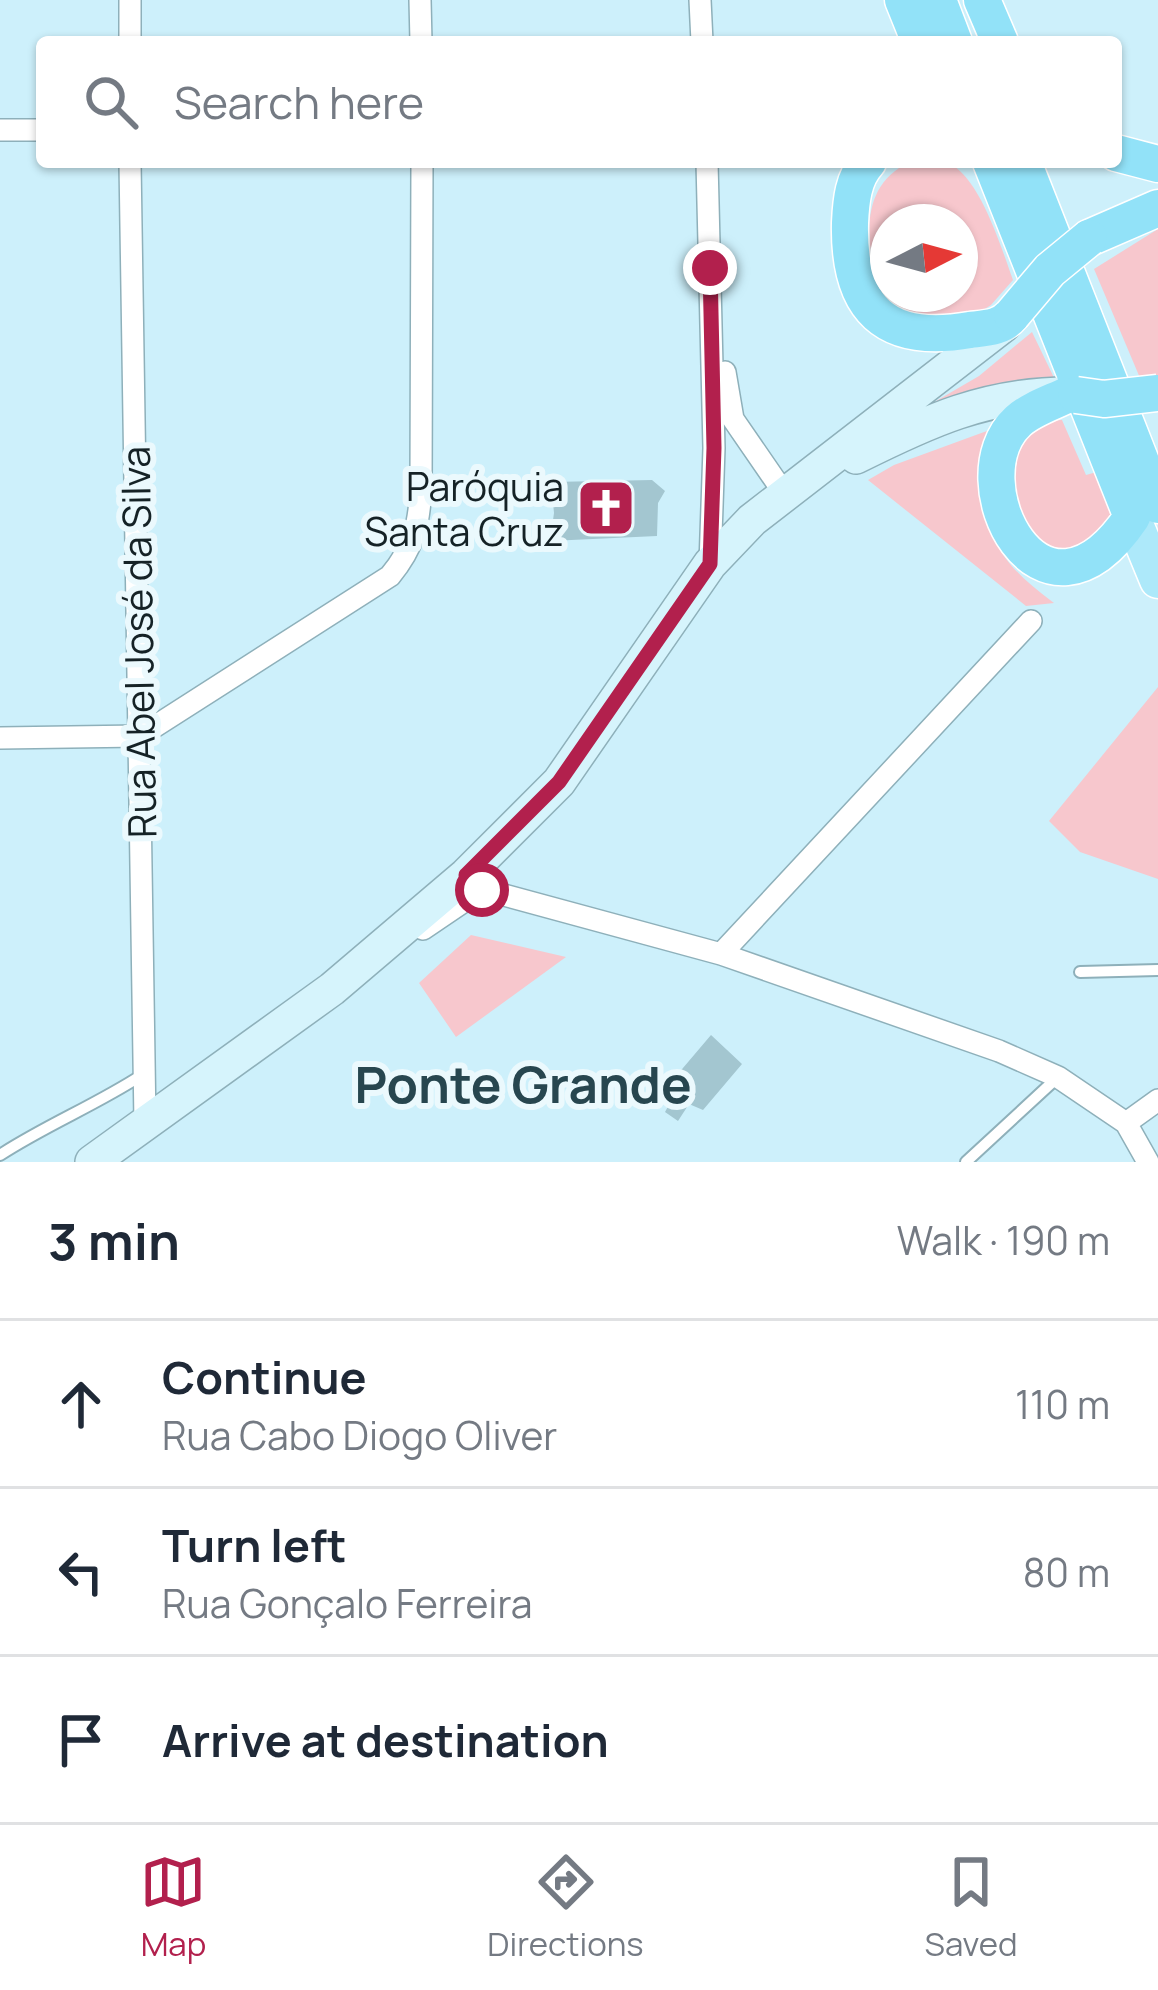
<!DOCTYPE html>
<meta charset="utf-8">
<style>
:root{--surface:#fff;--page:#f6f6f7;--text:#1f2937;--muted:#747a83;--line:#e0e1e3;--accent:#b2204d}
body{margin:0;font-family:Manrope,sans-serif;background:var(--page);color:var(--text)}
.compass{position:absolute;left:870px;top:204px;width:108px;height:108px;border-radius:50%;background:var(--surface);box-shadow:0 3px 9px #0004;rotate:84deg}
.stop{position:absolute;width:36px;height:36px;margin:-27px;border:9px solid #b2204d;border-radius:50%;background:#fff}
.stop.end{background:#b2204d;border-color:#fff;box-shadow:0 3px 12px #0008}
.list{margin:0;padding:0;list-style:none}
h2{display:flex;justify-content:space-between;align-items:center;height:156px;margin:0;padding:0 48px;font-size:51px}
h2 small{font-size:39px;font-weight:400;color:var(--muted)}
.list li{display:grid;grid-template-columns:78px 1fr auto;gap:36px;align-items:center;box-sizing:border-box;height:168px;padding:0 48px;border-top:3px solid var(--line)}
.list b{display:block;font-size:45px;white-space:nowrap}
.list p{margin:0;font-size:39px;white-space:nowrap;color:var(--muted)}
.list em{font-size:39px;font-style:normal;color:var(--muted)}
.icon{flex:none;width:66px;height:66px;fill:none;stroke:currentColor;stroke-width:2;stroke-linecap:round;stroke-linejoin:round}
.map{position:relative;flex:none;width:1158px;height:1162px;overflow:hidden}
.search{position:absolute;background:var(--surface);box-shadow:0 3px 9px #0004;left:36px;right:36px;top:36px;height:132px;display:flex;align-items:center;gap:30px;box-sizing:border-box;padding:0 42px;border-radius:12px;color:var(--muted);font-size:45px}
.sheet{height:660px;background:var(--surface)}
nav{display:flex;justify-content:space-around;align-items:center;box-sizing:border-box;height:168px;border-top:3px solid var(--line);background:var(--surface);font-size:33px;color:var(--muted)}
nav a{display:grid;justify-items:center;gap:6px}
nav .on{color:var(--accent)}
.map>svg:first-child{display:block}
.green{fill:#f7c7cd;fill-rule:evenodd}
.building{fill:#a3c6d0}
.lines{fill:none;stroke-linecap:round;stroke-linejoin:round}
.service-casing{stroke:#8eb0ba;stroke-width:14}
.minor-casing{stroke:#8eb0ba;stroke-width:24}
.secondary-casing{stroke:#8eb0ba;stroke-width:36}
.primary-casing{stroke:#fff;stroke-width:39}
.trunk-casing{stroke:#fff;stroke-width:39}
.service{stroke:#fff;stroke-width:10}
.minor{stroke:#fff;stroke-width:21}
.secondary{stroke:#d6f4fc;stroke-width:33}
.primary{stroke:#ade9fa;stroke-width:36}
.trunk{stroke:#92e2f8;stroke-width:36}
.trunk-bridge-casing{stroke:#fff;stroke-width:39;stroke-linecap:butt}
.trunk-bridge{stroke:#92e2f8;stroke-width:36}
.route{stroke:#b2204d;stroke-width:15}
.labels{text-anchor:middle;dominant-baseline:central;stroke-width:12;stroke-linejoin:round;paint-order:stroke}
.poi-label{font-size:39px;fill:#152226;stroke:#ebf9fd;text-anchor:end}
.street-label{font-size:39px;fill:#152226;stroke:#ebf9fd}
.district-label{font-size:51px;font-weight:bold;fill:#27464f;stroke:#ebf9fd}
</style>
<div class="map">
<svg width="1158" height="1162" viewBox="0 0 1158 1162">
<rect width="100%" height="100%" fill="#cdf0fb"/>
<!-- green -->
<path class="green" d="M910,162C922,162 938,159 948,163C980,176 1002,250 1013,280L991,305L955,328L883,303C868,255 853,188 910,162ZM888,222H960V294H888Z
M1158,229V376L1140,378L1094,269Z
M1032,332L1057,384L876,436L979,376Z
M1062,420L1086,475L1100,471L1114,508L1110,529L1081,555L1041,551L1010,491L1017,445L1044,421Z
M995,428C985,518 975,545 1054,603L1026,606L868,480L894,465Z
M1158,687V879L1080,852L1049,821Z
M471,935L566,957L456,1037L419,983Z"/>
<!-- building -->
<path class="building" d="M652,480L665,491L658,503L657,536L550,541L554,513L551,482Z
M711,1035L742,1064L703,1110L689,1104L678,1121L665,1112L675,1094L666,1088Z"/>
<g class="lines">
<!-- service casing -->
<g class="service-casing">
<path id="service" d="M1080,972L1158,970
M0,1155C46,1125 96,1105 142,1075
M966,1162L1058,1077"/>
</g>
<!-- minor casing -->
<g class="minor-casing">
<path id="minor" d="M420,0L421,42
M700,0L702,42
M130,42V0
M0,130H42
M130,162L145,1123
M707,162L714,448L710,564
M725,372L733,419L784,493
M140,736L390,576C414,547 419,525 421,488L422,162
M0,738L140,736
M466,875L482,889L721,954L999,1051L1058,1077L1126,1123L1148,1162
M423,929L482,889
M721,954L1031,621
M1126,1123L1158,1100"/>
</g>
<!-- secondary casing -->
<g class="secondary-casing">
<path id="secondary" d="M856,457C928,421 986,394 1068,394
M92,1162L332,989L466,875L559,782L710,564L752,520L1004,325"/>
</g>
<!-- primary casing -->
<g class="primary-casing">
<path id="primary" d="M1132,517L1158,580"/>
</g>
<!-- trunk casing -->
<g class="trunk-casing">
<path id="trunk" d="M903,0L920,42
M938,0L954,42
M982,0L1000,42
M1116,153L1158,164
M868,162C853,178 851,201 850,223C848,309 885,345 970,330C987,328 1001,328 1012,315
M991,162L1132,517C1041,652 955,479 1018,421C1031,409 1053,402 1069,394L1076,395
M1023,162L1158,505
M1089,238L1158,208"/>
</g>
<!-- service -->
<use href="#service" class="service"/>
<!-- minor -->
<use href="#minor" class="minor"/>
<!-- secondary -->
<use href="#secondary" class="secondary"/>
<!-- primary -->
<use href="#primary" class="primary"/>
<!-- trunk -->
<use href="#trunk" class="trunk"/>
<!-- trunk-bridge casing -->
<g class="trunk-bridge-casing">
<path id="trunk-bridge" d="M1012,315L1050,270L1089,238
M1076,395L1104,399L1158,393"/>
</g>
<!-- trunk-bridge -->
<use href="#trunk-bridge" class="trunk-bridge"/>
</g>
<g class="lines">
<!-- route -->
<path class="route" d="M482,890L466,875L559,782L710,564L714,448L710,268"/>
</g>
<!-- icons -->
<defs>
<g id="church-square" transform="scale(3)"><rect x="-9" y="-9" width="18" height="18" rx="4" fill="#b2204d" stroke="#ebf9fd"/><path d="M-1.2-6h2.4v3.5h3.3v2.4h-3.3V6h-2.4V-.1h-3.3v-2.4h3.3Z" fill="#fff"/></g>
</defs>
<g fill-rule="evenodd">
<use href="#church-square" x="606" y="508"/>
</g>
<g class="labels">
<!-- poi labels -->
<g class="poi-label">
<text x="564" y="486">Paróquia<tspan x="564" dy="45">Santa Cruz</tspan></text>
</g>
<!-- street labels -->
<g class="street-label">
<text transform="translate(138 642) rotate(-91)">Rua Abel José da Silva</text>
</g>
<!-- district labels -->
<g class="district-label">
<text x="523" y="1083">Ponte Grande</text>
</g>
</g>
</svg>
<svg class="compass" viewBox="-18 -18 36 36"><path d="M0-13l5 13h-10z" fill="#e53935"/><path d="M0 13l5-13h-10z" fill="#747a83"/></svg>
<div class="stop" style="left:482px;top:890px"></div>
<div class="stop end" style="left:710px;top:268px"></div>
<div class="search"><svg class="icon" aria-label="search" viewBox="0 0 24 24"><circle cx="10" cy="10" r="6"/><path d="M15 15l6 6"/></svg>Search here</div>
</div>
<section class="sheet">
<h2>3 min<small>Walk · 190 m</small></h2>
<ul class="list">
<li><svg class="icon" aria-label="ahead" viewBox="0 0 24 24"><path d="M12 20V5M6 11l6-6 6 6"/></svg><div><b>Continue</b><p>Rua Cabo Diogo Oliver</p></div><em>110 m</em></li>
<li><svg class="icon" aria-label="left" viewBox="0 0 24 24"><path d="M17 20v-9H6M10 6l-5 5 5 5"/></svg><div><b>Turn left</b><p>Rua Gonçalo Ferreira</p></div><em>80 m</em></li>
<li><svg class="icon" aria-label="arrive" viewBox="0 0 24 24"><path d="M6 21V4h12l-3 4 3 4H6"/></svg><div><b>Arrive at destination</b></div></li>
</ul>
</section>
<nav>
<a class="on"><svg class="icon" aria-label="map" viewBox="0 0 24 24"><path d="M3 6l6-2 6 2 6-2v14l-6 2-6-2-6 2zM9 4v14M15 6v14"/></svg>Map</a>
<a><svg class="icon" aria-label="directions" viewBox="0 0 24 24"><path d="M12 3l9 9-9 9-9-9zM9 14v-3h6M13 9l2 2-2 2"/></svg>Directions</a>
<a><svg class="icon" aria-label="saved" viewBox="0 0 24 24"><path d="M7 4h10v16l-5-4-5 4z"/></svg>Saved</a>
</nav>
